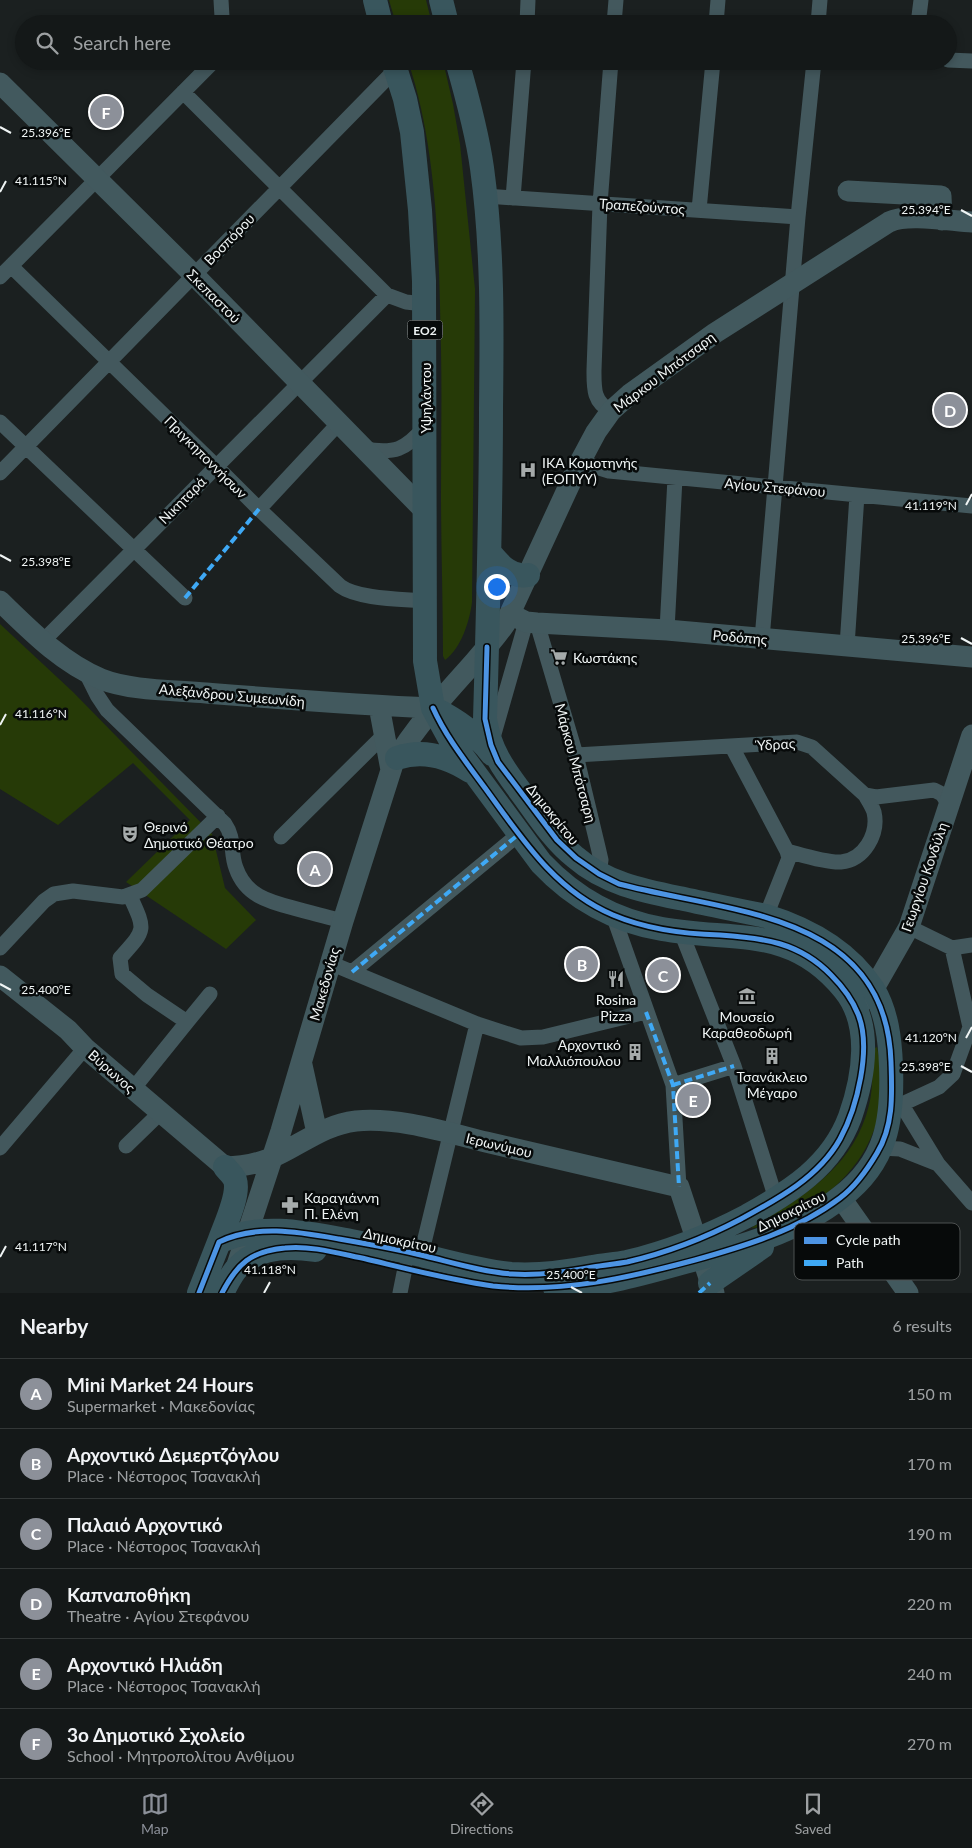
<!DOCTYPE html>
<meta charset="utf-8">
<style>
:root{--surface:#141818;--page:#1d2121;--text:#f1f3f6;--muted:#9da0a2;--line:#333737;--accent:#8c9099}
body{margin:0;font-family:Lato,sans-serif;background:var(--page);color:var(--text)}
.you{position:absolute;left:496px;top:586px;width:18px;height:18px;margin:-12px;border:4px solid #fff;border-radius:50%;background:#1a73e8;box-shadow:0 0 0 8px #1a73e833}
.badge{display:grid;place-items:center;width:32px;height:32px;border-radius:50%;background:var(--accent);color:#fff;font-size:16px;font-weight:700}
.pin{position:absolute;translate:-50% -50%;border:2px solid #fff;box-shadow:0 1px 5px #0006}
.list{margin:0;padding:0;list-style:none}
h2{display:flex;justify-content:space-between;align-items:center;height:65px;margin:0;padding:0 20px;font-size:21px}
h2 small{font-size:16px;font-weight:400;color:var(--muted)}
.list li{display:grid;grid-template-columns:32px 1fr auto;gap:15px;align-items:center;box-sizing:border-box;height:70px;padding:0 20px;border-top:1px solid var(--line)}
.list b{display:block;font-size:19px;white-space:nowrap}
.list p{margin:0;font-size:16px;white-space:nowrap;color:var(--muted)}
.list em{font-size:16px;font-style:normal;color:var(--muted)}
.icon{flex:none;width:28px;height:28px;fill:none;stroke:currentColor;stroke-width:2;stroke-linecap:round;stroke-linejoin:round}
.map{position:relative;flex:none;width:972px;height:1293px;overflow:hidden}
.search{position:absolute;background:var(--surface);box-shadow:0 2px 8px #0003;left:15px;right:15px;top:15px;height:55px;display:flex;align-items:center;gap:12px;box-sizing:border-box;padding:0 18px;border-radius:28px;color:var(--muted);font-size:19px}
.sheet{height:485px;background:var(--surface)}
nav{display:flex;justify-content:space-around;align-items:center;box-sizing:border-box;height:70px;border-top:1px solid var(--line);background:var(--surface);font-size:14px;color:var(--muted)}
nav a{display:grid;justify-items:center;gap:2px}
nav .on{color:var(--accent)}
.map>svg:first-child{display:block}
.green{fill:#263a07}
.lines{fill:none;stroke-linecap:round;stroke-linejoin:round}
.street{stroke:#43585d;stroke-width:15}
.secondary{stroke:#42595e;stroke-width:21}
.primary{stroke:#39565d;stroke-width:24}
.quiet{stroke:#3fa9f5;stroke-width:4;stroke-dasharray:8 4;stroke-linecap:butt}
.cycleway-casing{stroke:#070a0a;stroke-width:8}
.cycleway{stroke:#4d94e3;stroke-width:5}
.ticks{fill:none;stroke:#eff4f4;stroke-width:2}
.labels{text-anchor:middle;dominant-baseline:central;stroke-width:5;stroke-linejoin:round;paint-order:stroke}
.shield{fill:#070a0a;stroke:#a9aeae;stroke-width:1}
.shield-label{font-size:12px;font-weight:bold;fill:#eff4f4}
.street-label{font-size:14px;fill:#eff4f4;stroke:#070a0a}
.poi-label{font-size:14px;fill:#eff4f4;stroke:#070a0a;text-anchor:start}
.key{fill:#070a0a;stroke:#4d5050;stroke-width:1}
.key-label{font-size:14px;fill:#eff4f4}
.ticks-label{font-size:12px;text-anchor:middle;fill:#eff4f4;stroke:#070a0a;stroke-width:5;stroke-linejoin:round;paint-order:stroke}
</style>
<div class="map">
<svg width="972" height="1293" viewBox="0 0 972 1293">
<rect width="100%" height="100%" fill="#1b2020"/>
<!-- green -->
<path class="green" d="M389,0H426L432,24H396Z
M408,61H443L453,104L460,144L475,289L472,602C470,620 461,649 445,660L443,656C443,602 441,548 441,493C441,445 442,398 441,350C439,256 438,151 408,61Z
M0,624L73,692L212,834L225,888L256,920L226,949L126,882L190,820L133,763L58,825L0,789Z
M877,1047C880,1062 884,1080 882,1096C877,1145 847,1184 805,1208C789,1217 769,1228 751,1228C802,1197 854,1168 869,1105C874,1086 871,1067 875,1048Z"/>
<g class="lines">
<!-- street -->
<path class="street" d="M221,0L222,17L227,24
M527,24L528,0
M614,24L616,0
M716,24L718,0
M818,24L820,0
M918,24L921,0
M948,60L972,61
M611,61L600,204L594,370C594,388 593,402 611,411
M183,92L387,295L406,302L424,304
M485,196L798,217
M513,198L524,61
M699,210L713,61
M11,266L216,466L259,509L340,586C358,599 400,599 424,601
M0,277L214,61
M0,422L185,598
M364,449C395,454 405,450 425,427
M580,462L609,471L972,506
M0,473L396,69
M259,509L339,423
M537,623L576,755L598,847L601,860L599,874
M667,630L675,478
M762,639L798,217L814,61
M42,642L387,295
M847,646L857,495
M85,671L97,695L107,710L225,824C235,838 230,853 236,868C246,897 271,902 297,909C312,913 327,917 343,921
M492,741L526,622
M732,747L787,851L789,858L766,916
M576,755L797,742L812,747L865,795L876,797L934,790L942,794L949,805
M281,837L385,734
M787,851C802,855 826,863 841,862C864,860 879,834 874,812C872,806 868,800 865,795
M130,896C146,931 146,929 120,958L122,974L147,995L187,1022L133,1089
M613,915L673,1085L679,1187
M909,927L952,948L972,945
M681,932L734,1066L776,1199
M0,948L44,901L54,894L73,891L123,897L142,890L218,816
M330,963L477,1024L521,1038L543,1037L646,1012
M352,972L519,834
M187,1022L210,994
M673,1085L734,1066
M894,1100L905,1110L938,1164
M900,1105L939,1087L953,1074L970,1027L952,948
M126,1146L160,1113
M0,1148L85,1048
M880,1148L900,1149L938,1164L972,1203
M421,1255L477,1024
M400,1293L405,1268"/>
<!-- secondary -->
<path class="secondary" d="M0,83L194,275L425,511
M848,191L941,196L942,220
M0,601C31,631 61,662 101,679C131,691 174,690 206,693C282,699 357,705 433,708
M510,614L526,622L537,623L667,630L972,657
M379,706L391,770
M0,976L68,1030L85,1048L225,1167C240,1167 255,1164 269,1159C300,1146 322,1125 356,1121C399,1117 445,1132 486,1142C551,1157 615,1172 679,1187L714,1293
M863,1001L873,990L909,927L972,735
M302,1065L317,1133
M841,1198L908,1293
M235,1271L281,1131L343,921L393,764C414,729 441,699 468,669C481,654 494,640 505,624L580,462L596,432L611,411L630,394L715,333L889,222C907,213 951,221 972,222"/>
<!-- primary -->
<path class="primary" d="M375,0L381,24
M441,0L447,24
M457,61C467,96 477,132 482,168C493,248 492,329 491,409C491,513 488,616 485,719C490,753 506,772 526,799C541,820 555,841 575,857C606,884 645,891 684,899C711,905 738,910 766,916C808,929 848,951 873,989C887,1012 890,1040 891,1066C893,1120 887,1162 841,1197C797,1232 738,1248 685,1262C642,1274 599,1286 555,1288
M490,553C500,565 511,578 528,575
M433,708C456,720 476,733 492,754
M397,758C423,749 447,756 470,771
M219,1242C224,1227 240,1195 235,1180C233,1175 228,1171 225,1167
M710,1283L762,1247
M199,1293L219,1242C259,1222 308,1233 351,1241C375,1246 400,1250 425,1256C453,1263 482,1271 511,1274C538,1276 566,1272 592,1267C604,1265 616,1264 627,1262C669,1252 709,1236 747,1216C790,1192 832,1166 850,1117C864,1077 873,1024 844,989C791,924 734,942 662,929C615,921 574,898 541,863L451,741L433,708L425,661L424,281L420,210L412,132L405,99L393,61
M222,1293C227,1284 231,1274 238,1267C258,1246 289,1246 315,1250"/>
<!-- quiet -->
<path class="quiet" d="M185,598L259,509
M352,972L519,834
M646,1012L673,1085L679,1187
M673,1085L734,1066
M699,1293L710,1283"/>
<!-- cycleway casing -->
<g class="cycleway-casing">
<path id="cycleway" d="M199,1293L219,1242C256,1224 299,1232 339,1239C368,1244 397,1249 425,1256C454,1263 483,1272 512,1274C539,1276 566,1272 593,1267C604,1265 616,1264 627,1262C666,1253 705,1238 741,1219C778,1199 819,1177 840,1139C857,1108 872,1048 858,1014C852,999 843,987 831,975C799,942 763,938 720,935C684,934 646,929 613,915C554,890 521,837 485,788C466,762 446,737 433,708
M222,1293C237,1264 251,1251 285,1248C311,1245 341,1254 366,1259C408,1269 450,1280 493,1286C563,1293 628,1278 695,1260C745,1246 798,1230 840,1198C856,1186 867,1170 877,1153C894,1125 892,1093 891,1062C886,911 728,913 619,884L599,874L576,858L557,840L498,762L491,745L485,719L487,647"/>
</g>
<!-- cycleway -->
<use href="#cycleway" class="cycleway"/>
</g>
<!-- ticks -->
<path class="ticks" d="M0,127L11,133M0,192L6,181M961,210L972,216M966,505L972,494M0,555L11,561M961,638L972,644M0,725L6,714M0,984L11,990M966,1038L972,1027M961,1066L972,1072M0,1257L6,1246M571,1287L582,1293M264,1293L270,1282"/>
<!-- icons -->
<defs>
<g id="hospital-bare" transform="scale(1.35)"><path d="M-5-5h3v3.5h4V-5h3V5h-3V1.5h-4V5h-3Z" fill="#a5aaaa" stroke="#070a0a" stroke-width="2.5" paint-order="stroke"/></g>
<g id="supermarket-bare" transform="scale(1.35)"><path d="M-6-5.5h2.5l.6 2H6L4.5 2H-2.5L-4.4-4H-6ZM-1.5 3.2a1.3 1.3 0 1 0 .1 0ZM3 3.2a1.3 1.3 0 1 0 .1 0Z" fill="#a5aaaa" stroke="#070a0a" stroke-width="2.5" paint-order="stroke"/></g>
<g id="theatre-bare" transform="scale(1.35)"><path d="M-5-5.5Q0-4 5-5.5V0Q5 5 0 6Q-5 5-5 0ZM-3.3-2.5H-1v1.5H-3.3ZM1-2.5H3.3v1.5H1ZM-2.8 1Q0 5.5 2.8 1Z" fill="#a5aaaa" stroke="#070a0a" stroke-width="2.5" paint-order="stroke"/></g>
<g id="restaurant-bare" transform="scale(1.35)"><path d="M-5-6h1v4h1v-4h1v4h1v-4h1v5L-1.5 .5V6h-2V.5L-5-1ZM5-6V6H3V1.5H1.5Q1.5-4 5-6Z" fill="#a5aaaa" stroke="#070a0a" stroke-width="2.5" paint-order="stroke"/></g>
<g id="museum-bare" transform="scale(1.35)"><path d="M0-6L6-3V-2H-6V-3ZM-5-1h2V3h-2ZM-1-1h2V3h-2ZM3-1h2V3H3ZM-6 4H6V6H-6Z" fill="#a5aaaa" stroke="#070a0a" stroke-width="2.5" paint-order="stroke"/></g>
<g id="building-bare" transform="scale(1.35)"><path d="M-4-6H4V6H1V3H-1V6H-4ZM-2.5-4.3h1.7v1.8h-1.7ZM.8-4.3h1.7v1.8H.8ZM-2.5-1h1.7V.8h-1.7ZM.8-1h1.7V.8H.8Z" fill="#a5aaaa" stroke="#070a0a" stroke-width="2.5" paint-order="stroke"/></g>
<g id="pharmacy-bare" transform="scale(1.35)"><path d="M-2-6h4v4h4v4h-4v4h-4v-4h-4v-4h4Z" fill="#a5aaaa" stroke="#070a0a" stroke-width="2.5" paint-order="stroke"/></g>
</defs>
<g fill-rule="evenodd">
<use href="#hospital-bare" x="528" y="470"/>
<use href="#supermarket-bare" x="559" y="657"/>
<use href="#theatre-bare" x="130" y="834"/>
<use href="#restaurant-bare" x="616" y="979"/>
<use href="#museum-bare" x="747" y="996"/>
<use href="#building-bare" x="635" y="1052"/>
<use href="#building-bare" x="772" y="1056"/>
<use href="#pharmacy-bare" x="290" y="1205"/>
</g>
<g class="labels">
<!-- shield labels -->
<rect class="shield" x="407.5" y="320.5" width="35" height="19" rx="4"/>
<g class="shield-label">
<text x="425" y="330">ΕΟ2</text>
</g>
<!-- street labels -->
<g class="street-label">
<text transform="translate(642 206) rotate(4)">Τραπεζούντος</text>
<text transform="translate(229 239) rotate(-46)">Βοσπόρου</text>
<text transform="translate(214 296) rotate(45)">Σκεπαστού</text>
<text transform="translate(664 372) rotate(-37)">Μάρκου Μπότσαρη</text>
<text transform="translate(425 398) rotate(-90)">Υψηλάντου</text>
<text transform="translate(206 457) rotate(45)">Πριγκηποννήσων</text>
<text transform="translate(775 487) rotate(5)">Αγίου Στεφάνου</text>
<text transform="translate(182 500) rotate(-45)">Νικηταρά</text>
<text transform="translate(740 637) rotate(5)">Ροδόπης</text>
<text transform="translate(232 695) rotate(5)">Αλεξάνδρου Συμεωνίδη</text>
<text transform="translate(776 744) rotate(-3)">Ύδρας</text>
<text transform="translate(576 763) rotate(75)">Μάρκου Μπότσαρη</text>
<text transform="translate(553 814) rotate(51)">Δημοκρίτου</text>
<text transform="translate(924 877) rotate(-71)">Γεωργίου Κονδύλη</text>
<text transform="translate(324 984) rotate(-74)">Μακεδονίας</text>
<text transform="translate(112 1071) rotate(41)">Βύρωνος</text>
<text transform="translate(499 1145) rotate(13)">Ιερωνύμου</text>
<text transform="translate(791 1211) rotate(-26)">Δημοκρίτου</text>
<text transform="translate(400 1240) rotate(12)">Δημοκρίτου</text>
</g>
<!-- poi labels -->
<g class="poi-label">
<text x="542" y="462">ΙΚΑ Κομοτηνής<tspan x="542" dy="16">(ΕΟΠΥΥ)</tspan></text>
<text x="573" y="657">Κωστάκης</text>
<text x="144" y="826">Θερινό<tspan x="144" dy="16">Δημοτικό Θέατρο</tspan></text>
<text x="616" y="999" text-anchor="middle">Rosina<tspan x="616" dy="16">Pizza</tspan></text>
<text x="747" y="1016" text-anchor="middle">Μουσείο<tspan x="747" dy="16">Καραθεοδωρή</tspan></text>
<text x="621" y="1044" text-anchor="end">Αρχοντικό<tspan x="621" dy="16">Μαλλιόπουλου</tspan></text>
<text x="772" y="1076" text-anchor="middle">Τσανάκλειο<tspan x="772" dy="16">Μέγαρο</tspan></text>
<text x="304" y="1197">Καραγιάννη<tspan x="304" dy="16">Π. Ελένη</tspan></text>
</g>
</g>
<!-- legend -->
<rect x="794" y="1223" width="166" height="57" rx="8" class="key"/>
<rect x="804" y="1237" width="23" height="7" fill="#4d94e3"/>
<rect x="804" y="1260" width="23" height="6" fill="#3fa9f5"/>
<g class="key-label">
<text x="836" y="1245">Cycle path</text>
<text x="836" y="1268">Path</text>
</g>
<g class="ticks-label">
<text x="46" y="137">25.396°E</text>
<text x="41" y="185">41.115°N</text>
<text x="926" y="214">25.394°E</text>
<text x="931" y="510">41.119°N</text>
<text x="46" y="566">25.398°E</text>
<text x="926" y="643">25.396°E</text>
<text x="41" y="718">41.116°N</text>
<text x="46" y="994">25.400°E</text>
<text x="931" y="1042">41.120°N</text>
<text x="926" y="1071">25.398°E</text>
<text x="41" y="1251">41.117°N</text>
<text x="270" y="1274">41.118°N</text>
<text x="571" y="1279">25.400°E</text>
</g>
</svg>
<div class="you"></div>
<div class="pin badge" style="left:315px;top:869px">A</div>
<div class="pin badge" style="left:582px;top:964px">B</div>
<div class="pin badge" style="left:663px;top:975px">C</div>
<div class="pin badge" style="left:950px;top:410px">D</div>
<div class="pin badge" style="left:693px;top:1100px">E</div>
<div class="pin badge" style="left:106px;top:112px">F</div>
<div class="search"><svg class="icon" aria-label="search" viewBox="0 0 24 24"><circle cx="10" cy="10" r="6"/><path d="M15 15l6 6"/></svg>Search here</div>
</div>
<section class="sheet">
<h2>Nearby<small>6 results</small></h2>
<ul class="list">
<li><span class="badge">A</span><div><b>Mini Market 24 Hours</b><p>Supermarket · Μακεδονίας</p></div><em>150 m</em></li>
<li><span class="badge">B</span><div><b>Αρχοντικό Δεμερτζόγλου</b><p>Place · Νέστορος Τσανακλή</p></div><em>170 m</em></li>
<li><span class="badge">C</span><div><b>Παλαιό Αρχοντικό</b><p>Place · Νέστορος Τσανακλή</p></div><em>190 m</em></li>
<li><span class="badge">D</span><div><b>Καπναποθήκη</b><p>Theatre · Αγίου Στεφάνου</p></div><em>220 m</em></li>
<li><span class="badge">E</span><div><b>Αρχοντικό Ηλιάδη</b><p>Place · Νέστορος Τσανακλή</p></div><em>240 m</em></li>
<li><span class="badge">F</span><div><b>3ο Δημοτικό Σχολείο</b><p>School · Μητροπολίτου Ανθίμου</p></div><em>270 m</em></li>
</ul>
</section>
<nav>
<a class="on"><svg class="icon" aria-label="map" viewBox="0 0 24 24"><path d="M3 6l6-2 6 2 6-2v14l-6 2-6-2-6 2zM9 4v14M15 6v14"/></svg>Map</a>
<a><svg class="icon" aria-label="directions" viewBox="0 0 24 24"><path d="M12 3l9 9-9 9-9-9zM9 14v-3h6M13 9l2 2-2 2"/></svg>Directions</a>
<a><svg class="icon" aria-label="saved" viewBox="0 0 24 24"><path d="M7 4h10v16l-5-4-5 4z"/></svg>Saved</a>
</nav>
